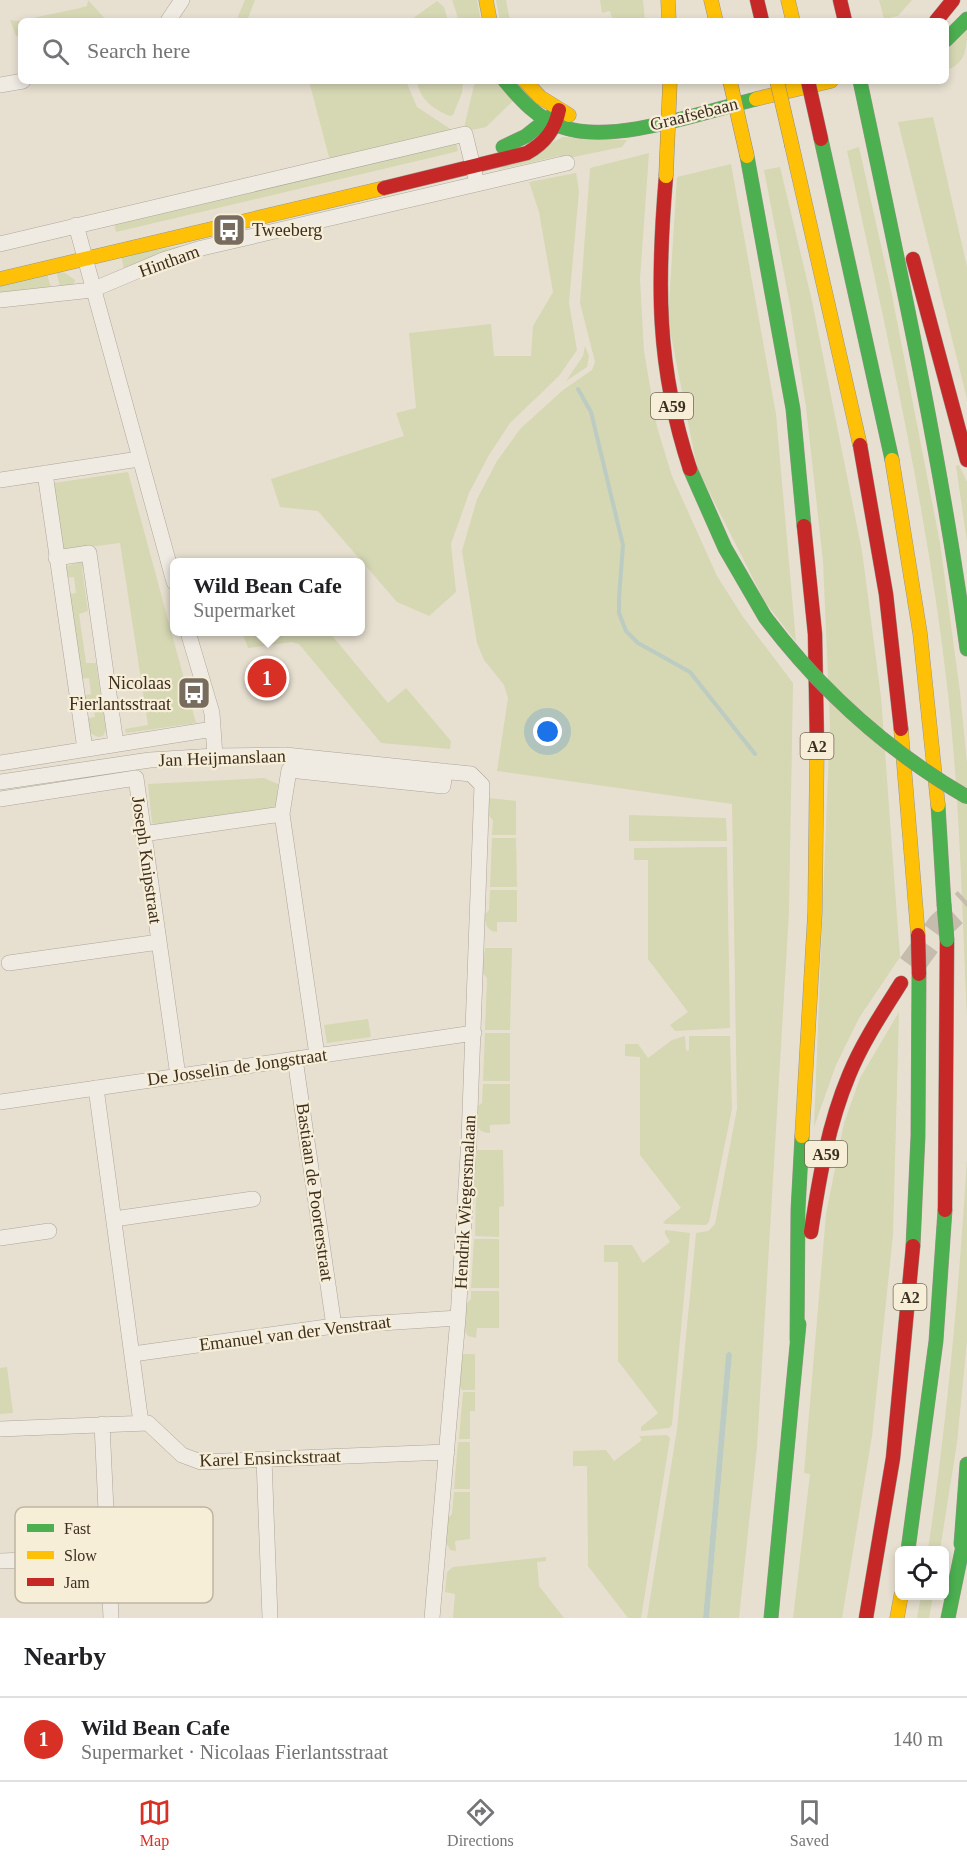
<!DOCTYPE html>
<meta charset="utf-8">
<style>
:root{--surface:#fff;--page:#f6f6f6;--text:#202124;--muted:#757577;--line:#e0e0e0;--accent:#d93025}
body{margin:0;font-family:Georgia,serif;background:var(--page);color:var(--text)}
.controls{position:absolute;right:18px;bottom:18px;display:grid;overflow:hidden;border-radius:9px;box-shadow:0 3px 9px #0003}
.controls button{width:54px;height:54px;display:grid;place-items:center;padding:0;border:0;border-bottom:2px solid var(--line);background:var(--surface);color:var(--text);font:30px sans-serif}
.you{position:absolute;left:548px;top:732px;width:21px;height:21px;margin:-15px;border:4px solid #fff;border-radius:50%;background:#1a73e8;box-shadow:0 0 0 9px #1a73e833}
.badge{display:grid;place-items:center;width:39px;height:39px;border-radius:50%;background:var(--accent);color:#fff;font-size:20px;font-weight:700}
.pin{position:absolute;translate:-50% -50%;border:3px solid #fff;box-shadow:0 2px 6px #0006}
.popup{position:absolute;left:170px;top:558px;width:195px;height:78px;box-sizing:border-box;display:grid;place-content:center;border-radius:9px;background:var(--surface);filter:drop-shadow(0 2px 4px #0005);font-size:20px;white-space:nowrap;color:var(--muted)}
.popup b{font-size:22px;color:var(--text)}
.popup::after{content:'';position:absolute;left:50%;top:100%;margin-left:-12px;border:12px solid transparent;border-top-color:var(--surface)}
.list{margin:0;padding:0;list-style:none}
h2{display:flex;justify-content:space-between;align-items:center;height:78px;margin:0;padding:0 24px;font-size:26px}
h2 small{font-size:20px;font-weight:400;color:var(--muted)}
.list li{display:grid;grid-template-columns:39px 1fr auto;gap:18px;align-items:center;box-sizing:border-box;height:84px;padding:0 24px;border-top:2px solid var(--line)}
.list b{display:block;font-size:22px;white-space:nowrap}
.list p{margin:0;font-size:20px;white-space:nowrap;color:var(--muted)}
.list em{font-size:20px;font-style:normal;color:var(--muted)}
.icon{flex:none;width:33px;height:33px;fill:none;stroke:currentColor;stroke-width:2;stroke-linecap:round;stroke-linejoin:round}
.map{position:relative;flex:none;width:967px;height:1618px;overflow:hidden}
.search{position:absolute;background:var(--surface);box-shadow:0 3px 9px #0003;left:18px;right:18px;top:18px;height:66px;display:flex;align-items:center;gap:15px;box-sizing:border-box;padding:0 21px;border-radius:9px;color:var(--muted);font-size:22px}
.sheet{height:162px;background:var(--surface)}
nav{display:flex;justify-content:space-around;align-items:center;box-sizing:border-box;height:84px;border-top:2px solid var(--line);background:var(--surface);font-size:16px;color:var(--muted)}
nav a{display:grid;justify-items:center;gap:3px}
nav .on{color:var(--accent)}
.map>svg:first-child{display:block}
.green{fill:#d6d7b3}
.water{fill:#bcccc2}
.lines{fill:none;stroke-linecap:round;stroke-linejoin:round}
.stream{stroke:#bcccc2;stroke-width:4}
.highway-tunnel{stroke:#c5bcae;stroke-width:27;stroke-dasharray:27 14;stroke-linecap:butt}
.street-casing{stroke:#ada599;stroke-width:16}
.fast-casing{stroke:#9c958a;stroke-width:15}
.slow-casing{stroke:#9c958a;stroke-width:15}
.jam-casing{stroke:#9c958a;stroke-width:15}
.street{stroke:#efebe3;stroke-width:15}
.fast{stroke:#4caf50;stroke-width:14}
.slow{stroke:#ffc107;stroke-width:14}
.jam{stroke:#c62828;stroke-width:14}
.fast-bridge-casing{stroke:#928b80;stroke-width:15;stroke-linecap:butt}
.slow-bridge-casing{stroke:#928b80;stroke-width:15;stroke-linecap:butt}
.jam-bridge-casing{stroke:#928b80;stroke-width:15;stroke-linecap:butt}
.fast-bridge{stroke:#4caf50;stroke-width:14}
.slow-bridge{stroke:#ffc107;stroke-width:14}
.jam-bridge{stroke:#c62828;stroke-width:14}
.labels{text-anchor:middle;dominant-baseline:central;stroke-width:4.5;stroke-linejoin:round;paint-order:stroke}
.shield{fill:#f7eed8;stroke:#756857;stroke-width:1.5}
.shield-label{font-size:16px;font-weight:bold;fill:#3d2e20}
.street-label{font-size:18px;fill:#3d2e20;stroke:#f7eed8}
.poi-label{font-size:18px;fill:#3d2e20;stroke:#f7eed8;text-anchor:start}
.key{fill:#f7eed8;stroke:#bfb4a1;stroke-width:1.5}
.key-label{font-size:16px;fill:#3d2e20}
</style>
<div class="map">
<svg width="967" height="1618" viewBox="0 0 967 1618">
<rect width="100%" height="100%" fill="#e7e0d1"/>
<!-- green -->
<path class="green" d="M88,0L107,21H21V35L16,36L10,20L18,21L80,8L87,6Z
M245,0H255L247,21H236Z
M452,0H477L481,21H459Z
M496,0H506L510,21H500Z
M600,0H643L645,21H613L610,11L602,13Z
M879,0H912L898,16L884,19Z
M437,1L444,7L448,21H409Z
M967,28C967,46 967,64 946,70V46Z
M309,81H406L417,107L455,132L330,161Z
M417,81H463L462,93L453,115L450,116C433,109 420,100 417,81Z
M475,81H500L514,100L486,127L463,132Z
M933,117L967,267V399L898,122Z
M563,137L627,140L622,147L564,159L559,156L497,170Z
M456,142L458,151L455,152L116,232L114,223Z
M859,147L892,295L940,543L960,692L967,763V1019C962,911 960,801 948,694C928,512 886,330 847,151Z
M649,153L640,279L644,351L657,427L672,476L717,576L743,617L793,683L789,912L757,1447L739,1618H709L732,1354L729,1351L726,1354L703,1618H647L677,1429L696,1233L708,1231L715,1224L737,1109L732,804L497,771L508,698L504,685L484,660L477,643L462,551L477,499L497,461L520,429L563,390L592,370L595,362L580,303L590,168Z
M731,164L776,414L796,642L765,602L697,468L668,320L677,177Z
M780,167L812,301L862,551L881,697L900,957L859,1018L836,1065L814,1127L830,724L823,561L806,407L790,305L764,170Z
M576,173L579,191L569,303L577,350L559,376L510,423L489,455L469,493L451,544L456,592L429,616L397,602L318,511L280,507L271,479L404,436L396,413L416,408L409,333L491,324L494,356H531L533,326L553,292L539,212L529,182Z
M194,244L124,270L121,255Z
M56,271L65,273L75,280L73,287L61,290Z
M47,274L52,291L0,293V285Z
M585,346L589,356L587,367L566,381L583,356Z
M959,465L967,482V542L956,466Z
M128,472L196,723L126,733L125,729L148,725L120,543L57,551L47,484Z
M81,562L86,567L82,569L88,611L79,614L86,663H96L106,730L103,736L98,737L92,734L90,730H86L85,719L95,717L93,706L83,707L82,696L91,694L89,678L79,679L67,595L76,593L74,577L64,578L67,566Z
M242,632H329L388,703L406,688L451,741L450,749L381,743L299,644L292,642L248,648Z
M264,778L278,784L276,809L156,825L152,823L148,784Z
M489,798L516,801V835H492L493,820L488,815Z
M629,815L726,818L727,841H629Z
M492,838H516L517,887H490Z
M727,847L730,1028L675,1031L670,1025L688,1012L648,959V860H634V848Z
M490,890H517V922H497V932C487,931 484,923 485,914L489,910Z
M485,948H512L510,1030H485L487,978L482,973Z
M899,1012L893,1235L872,1436L842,1618H793L810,1474L804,1473L826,1214L844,1123L860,1078Z
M368,1019L371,1037L327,1043L324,1025Z
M485,1033H510V1081H483Z
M685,1036L686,1051L689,1050V1036H730L732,1109L709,1222L706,1225L665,1224L663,1222L681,1208L640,1155V1057L625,1056V1044H638L648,1058L672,1040Z
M483,1084H510V1124L490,1125V1133C474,1133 476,1119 477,1107L482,1103Z
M477,1150H503L504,1206L499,1207V1237L475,1236L476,1191L473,1187Z
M967,1158V1341L957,1443L940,1550H928C947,1420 959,1290 967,1158Z
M665,1230L690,1233L672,1425L669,1428L641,1431V1427L658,1413L618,1361V1262H604V1245H632L643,1263L670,1242L665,1234Z
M474,1239H499V1288H471Z
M471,1291H499V1328H477L476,1338L468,1336L464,1330L466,1304L471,1299Z
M463,1354H475V1390H462L459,1387Z
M7,1367L13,1413L0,1414V1368Z
M463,1392H475V1411H470V1439H459Z
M667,1435L670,1438L641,1618H628L588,1566L587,1466H573V1451L606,1450L614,1461L642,1440L639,1436Z
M458,1442H470V1489H454Z
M454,1492H470V1539L455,1541L456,1551L450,1550L445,1540L447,1519L452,1514Z
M546,1557V1561L537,1562L539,1586L564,1618H453L455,1594L445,1592L447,1572L453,1567Z
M921,1596H933L929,1618H917Z"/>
<!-- water -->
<path class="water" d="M729,1351L732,1354L709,1618H703L726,1354Z"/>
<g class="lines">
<!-- stream -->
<path class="stream" d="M578,389L591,412L623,545L619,598V613L626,631L638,643L690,672L755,754"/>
<!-- highway-tunnel -->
<path class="highway-tunnel" d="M911,966L940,926L967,901"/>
<!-- street casing -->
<g class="street-casing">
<path id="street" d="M168,21L182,0
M0,85L23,81
M76,225L174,582
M0,244L465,134L475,175
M0,300L92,290L163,260L202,248L567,163
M45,473L85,749
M0,480L139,459
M56,558L89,553L116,744
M188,632L212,713L215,756
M0,763L213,729
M0,782L150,760L215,756L285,755L471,774L482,785L469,1139L458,1318L432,1618
M0,799L136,778L178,1076
M143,834L282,814
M9,963L159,942
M317,1055L282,814L289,770L443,786L445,771
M295,1059L334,1326
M96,1088L141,1423
M0,1102L474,1033
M114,1219L253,1199
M0,1238L49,1231
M133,1354L334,1326L458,1318
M102,1424L111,1618
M0,1429L148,1423L182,1455L201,1462L447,1452
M264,1459L270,1618
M0,1561L108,1557"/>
</g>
<!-- fast casing -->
<g class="fast-casing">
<path id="fast" d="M946,40L967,19
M505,81C521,100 538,119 562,127C613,145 703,112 756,99
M860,81C900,270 941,458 967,649
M821,139L892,460
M503,147L526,136L559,110
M747,156L793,409L804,526
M690,469L725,548L765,617
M938,805L944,904
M913,1246L918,1136L919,974
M797,1340L798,1210L802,1136
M961,1544L967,1464
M908,1550L936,1341L945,1210
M771,1618L799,1324
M948,1618L967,1526"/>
</g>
<!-- slow casing -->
<g class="slow-casing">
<path id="slow" d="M486,0L490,21
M668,0L669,21
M711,0L716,21
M788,0L793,21
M525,81L540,97L569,115
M756,99L831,81
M792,146L860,445
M0,279L384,188
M892,460L920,633L938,805
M901,729L918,935
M802,1136L815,912L817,746
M897,1618L901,1596"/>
</g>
<!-- jam casing -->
<g class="jam-casing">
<path id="jam" d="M757,0L762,21
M840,0L845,21
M936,21L953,0
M666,176C657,282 656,366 690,469
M384,188L527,153C545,143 555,130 559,110
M913,259L967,460
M860,445L886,594L901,729
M804,526L815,634L817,746
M945,1210L947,940
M811,1232C819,1179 828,1125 849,1075C862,1043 882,1013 901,983
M866,1618L893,1458L913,1246"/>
</g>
<!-- street -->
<use href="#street" class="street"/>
<!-- fast -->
<use href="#fast" class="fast"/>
<!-- slow -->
<use href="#slow" class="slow"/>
<!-- jam -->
<use href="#jam" class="jam"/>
<!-- fast-bridge casing -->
<g class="fast-bridge-casing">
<path id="fast-bridge" d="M765,617C821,691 886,750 967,797
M944,904L947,940"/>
</g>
<!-- slow-bridge casing -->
<g class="slow-bridge-casing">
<path id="slow-bridge" d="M730,81L747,156
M777,81L792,146
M666,176L670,81"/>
</g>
<!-- jam-bridge casing -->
<g class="jam-bridge-casing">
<path id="jam-bridge" d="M808,81L821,139
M918,935L919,974"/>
</g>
<!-- fast-bridge -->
<use href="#fast-bridge" class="fast-bridge"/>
<!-- slow-bridge -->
<use href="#slow-bridge" class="slow-bridge"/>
<!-- jam-bridge -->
<use href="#jam-bridge" class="jam-bridge"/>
</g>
<!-- icons -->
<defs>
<g id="bus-square" transform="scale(1.725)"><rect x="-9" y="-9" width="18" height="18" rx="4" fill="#786c5e" stroke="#f7eed8"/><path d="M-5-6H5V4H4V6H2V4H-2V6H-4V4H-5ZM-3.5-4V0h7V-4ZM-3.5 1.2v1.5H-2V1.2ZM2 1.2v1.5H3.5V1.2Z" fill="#fff"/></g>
</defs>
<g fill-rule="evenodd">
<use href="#bus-square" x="229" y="230"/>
<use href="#bus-square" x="194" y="693"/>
</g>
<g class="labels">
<!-- shield labels -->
<g class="shield">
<rect x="651" y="393" width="42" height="26" rx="4.5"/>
<rect x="800.5" y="733" width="33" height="26" rx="4.5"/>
<rect x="805" y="1141" width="42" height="26" rx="4.5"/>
<rect x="893.5" y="1284" width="33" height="26" rx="4.5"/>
</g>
<g class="shield-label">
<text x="672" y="406">A59</text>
<text x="817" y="746">A2</text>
<text x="826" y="1154">A59</text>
<text x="910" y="1297">A2</text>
</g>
<!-- street labels -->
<g class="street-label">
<text transform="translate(694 114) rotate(-14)">Graafsebaan</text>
<text transform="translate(169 261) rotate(-20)">Hintham</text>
<text transform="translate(222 758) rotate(-2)">Jan Heijmanslaan</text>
<text transform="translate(147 860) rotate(82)">Joseph Knipstraat</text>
<text transform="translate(237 1067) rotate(-8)">De Josselin de Jongstraat</text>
<text transform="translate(315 1192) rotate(82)">Bastiaan de Poorterstraat</text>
<text transform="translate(465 1202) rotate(-87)">Hendrik Wiegersmalaan</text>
<text transform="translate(295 1333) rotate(-7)">Emanuel van der Venstraat</text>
<text transform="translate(270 1458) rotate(-2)">Karel Ensinckstraat</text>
</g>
<!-- poi labels -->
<g class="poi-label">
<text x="252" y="230">Tweeberg</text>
<text x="171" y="683" text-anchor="end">Nicolaas<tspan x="171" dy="21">Fierlantsstraat</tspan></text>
</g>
</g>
<!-- legend -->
<rect x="15" y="1507" width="198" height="96" rx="9" class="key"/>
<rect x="27" y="1524" width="27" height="8" fill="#4caf50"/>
<rect x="27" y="1551" width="27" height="8" fill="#ffc107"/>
<rect x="27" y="1578" width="27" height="8" fill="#c62828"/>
<g class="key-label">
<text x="64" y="1534">Fast</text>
<text x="64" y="1561">Slow</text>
<text x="64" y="1588">Jam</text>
</g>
</svg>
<div class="controls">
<button><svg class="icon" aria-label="locate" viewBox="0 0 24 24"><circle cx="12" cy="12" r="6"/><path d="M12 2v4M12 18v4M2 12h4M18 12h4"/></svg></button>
</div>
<div class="you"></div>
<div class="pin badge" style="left:267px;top:678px">1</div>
<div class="popup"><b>Wild Bean Cafe</b>Supermarket</div>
<div class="search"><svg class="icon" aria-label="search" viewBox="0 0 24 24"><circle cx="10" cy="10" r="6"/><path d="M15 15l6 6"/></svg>Search here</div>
</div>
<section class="sheet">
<h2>Nearby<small></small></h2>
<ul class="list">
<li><span class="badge">1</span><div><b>Wild Bean Cafe</b><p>Supermarket · Nicolaas Fierlantsstraat</p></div><em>140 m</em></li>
</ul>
</section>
<nav>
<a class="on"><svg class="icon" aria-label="map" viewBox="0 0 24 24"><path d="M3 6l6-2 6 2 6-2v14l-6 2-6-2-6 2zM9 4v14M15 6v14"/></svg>Map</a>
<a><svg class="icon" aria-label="directions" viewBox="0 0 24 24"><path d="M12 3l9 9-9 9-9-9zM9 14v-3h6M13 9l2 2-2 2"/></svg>Directions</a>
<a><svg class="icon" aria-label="saved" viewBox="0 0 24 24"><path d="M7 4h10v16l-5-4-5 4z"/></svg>Saved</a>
</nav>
